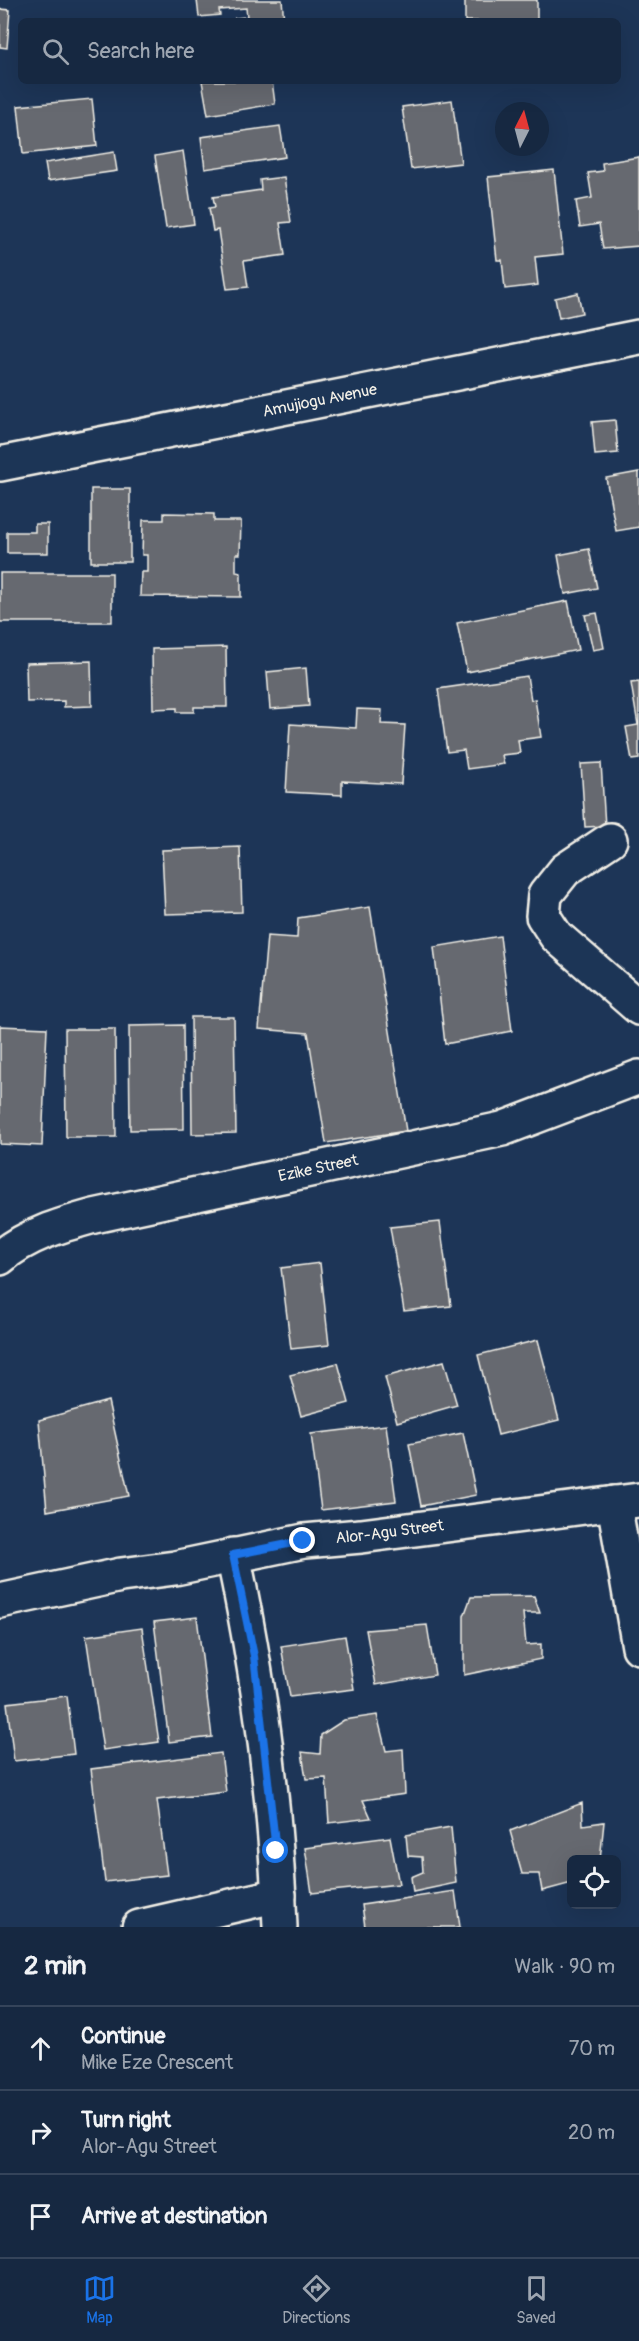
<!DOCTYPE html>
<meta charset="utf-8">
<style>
:root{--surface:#162841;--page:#1f3048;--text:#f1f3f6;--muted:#9ea6b1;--line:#35445a;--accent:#1a73e8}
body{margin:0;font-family:Pangolin,sans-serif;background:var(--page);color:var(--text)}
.controls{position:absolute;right:18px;bottom:18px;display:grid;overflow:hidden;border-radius:9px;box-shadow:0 6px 24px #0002}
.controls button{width:54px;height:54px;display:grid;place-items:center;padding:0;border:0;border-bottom:2px solid var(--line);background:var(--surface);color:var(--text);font:30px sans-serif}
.compass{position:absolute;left:495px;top:102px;width:54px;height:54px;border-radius:50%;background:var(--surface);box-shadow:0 6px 24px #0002;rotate:6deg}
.stop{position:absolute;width:18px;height:18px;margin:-14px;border:4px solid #1a73e8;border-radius:50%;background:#fff}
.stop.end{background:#1a73e8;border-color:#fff;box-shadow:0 2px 6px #0008}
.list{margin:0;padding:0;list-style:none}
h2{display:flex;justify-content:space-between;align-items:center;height:78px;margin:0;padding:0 24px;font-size:26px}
h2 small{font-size:20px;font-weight:400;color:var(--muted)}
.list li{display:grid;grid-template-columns:39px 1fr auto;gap:18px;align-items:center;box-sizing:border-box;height:84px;padding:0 24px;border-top:2px solid var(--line)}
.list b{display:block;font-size:22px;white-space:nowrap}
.list p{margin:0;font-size:20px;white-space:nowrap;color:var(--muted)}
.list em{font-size:20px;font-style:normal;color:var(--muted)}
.icon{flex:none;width:33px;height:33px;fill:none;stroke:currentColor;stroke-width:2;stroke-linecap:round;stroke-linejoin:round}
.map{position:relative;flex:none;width:639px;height:1927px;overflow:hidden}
.search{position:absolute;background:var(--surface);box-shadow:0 6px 24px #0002;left:18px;right:18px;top:18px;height:66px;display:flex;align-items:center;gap:15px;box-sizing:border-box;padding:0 21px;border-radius:9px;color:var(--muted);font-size:22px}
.sheet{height:330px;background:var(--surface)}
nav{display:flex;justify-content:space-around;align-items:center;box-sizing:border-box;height:84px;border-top:2px solid var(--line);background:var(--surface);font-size:16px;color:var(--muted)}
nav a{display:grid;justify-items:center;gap:3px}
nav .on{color:var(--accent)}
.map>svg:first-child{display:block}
.building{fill:#666970;stroke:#f4f1e8;stroke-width:1.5}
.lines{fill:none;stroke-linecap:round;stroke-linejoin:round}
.minor-casing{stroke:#f4f1e8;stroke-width:38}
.minor{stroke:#1d3557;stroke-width:33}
.route{stroke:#1a73e8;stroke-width:8}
.labels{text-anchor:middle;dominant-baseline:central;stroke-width:4.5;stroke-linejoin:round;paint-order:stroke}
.street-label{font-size:16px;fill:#f4f1e8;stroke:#1d3557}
</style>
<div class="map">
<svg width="639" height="1927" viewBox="0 0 639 1927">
<rect width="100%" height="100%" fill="#1d3557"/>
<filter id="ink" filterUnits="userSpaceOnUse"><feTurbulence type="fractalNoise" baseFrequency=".0167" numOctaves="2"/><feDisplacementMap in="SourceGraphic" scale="12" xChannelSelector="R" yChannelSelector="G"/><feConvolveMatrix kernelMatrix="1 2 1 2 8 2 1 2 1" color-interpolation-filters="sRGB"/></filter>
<g filter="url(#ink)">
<!-- building -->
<path class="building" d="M197,0H282L284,21H235V18L247,17L246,8L219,10L220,15L199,17Z
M465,0H537V21H465Z
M0,9L10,10L7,48L0,47Z
M202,81H272L275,104L208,115Z
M92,99L97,146L23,154L18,106Z
M452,100L461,163L411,169L402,107Z
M280,126L285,157L205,169L201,137Z
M183,151L194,224L166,228L155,156Z
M114,152L117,171L48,181L45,163Z
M639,157V246L603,249L599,224L580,227L576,201L592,198L588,173L603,171L602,163Z
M554,170L563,254L535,257L538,285L505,289L502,260H497L488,177Z
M284,177L291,222L280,223L285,255L244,261L248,287L227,289L218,230L213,231L209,208L215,207L213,197L261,190L260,180Z
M578,293L582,313L559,318L555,298Z
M615,420L618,453L595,455L592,422Z
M639,472V527L616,531L606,478Z
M91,489H130V562H91Z
M164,513L214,514V521H241L240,554H236V572L241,573V597L140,596L141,572H147V555H142L143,520H164Z
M35,524H48V553H7V532H35Z
M589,549L597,588L565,594L558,555Z
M0,573H112V622H0Z
M568,601L578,650L467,672L457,623Z
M597,613L604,648L593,650L585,615Z
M226,647L227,707H194V712H177V708L153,709L152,649Z
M91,661L92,706L64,707V701L27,702L26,663Z
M306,668L309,706L270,709L267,672Z
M527,676L531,700L535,699L541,737L518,740L520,753L502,755L504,764L467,769L464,750L447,752L438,689Z
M639,682V759L632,760L626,727L638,725L631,683Z
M357,709L382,710L381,724L405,725L401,784L342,781V795L286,792L290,724L356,728Z
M601,763L605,826L585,827L581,764Z
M240,847L242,912L165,914L162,850Z
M370,907L406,1131L326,1143L308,1033L259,1029L267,936L297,938L298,918Z
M500,936L512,1031L445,1044L434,947Z
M191,1017H234L236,1133L192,1134Z
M183,1025L184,1129L130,1130L129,1026Z
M0,1026L47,1028L42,1146L0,1144Z
M65,1029H115L116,1137H66Z
M440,1222L451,1306L404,1311L390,1227Z
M320,1263L329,1345L291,1349L281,1268Z
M538,1340L559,1420L498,1435L478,1355Z
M444,1361L457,1405L397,1422L385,1377Z
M338,1363L349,1403L301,1416L290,1375Z
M108,1401L129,1496L47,1511L39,1420Z
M386,1425L396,1501L321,1510L311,1434Z
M463,1433L476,1495L421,1506L409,1444Z
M534,1596L540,1613H523L526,1645L541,1644V1659L464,1675V1616L471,1597Z
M197,1617L212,1737L169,1742L154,1622Z
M427,1625L435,1675L376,1685L366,1630Z
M142,1628L159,1742L103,1750L86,1636Z
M345,1636L354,1689L290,1697L281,1646Z
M67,1696L74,1754L14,1761L7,1703Z
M377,1715L386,1751L403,1749L405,1794L363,1800L371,1818L329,1823L326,1778L306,1779L302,1752L320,1754L321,1735L344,1720Z
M221,1753L226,1792L157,1800L167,1875L105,1882L91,1769Z
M582,1803L583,1825L604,1822L600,1860H572V1883L542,1891L539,1874H522L510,1831Z
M451,1827L456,1883L413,1892L411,1877L423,1872L422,1857L408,1856L406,1835Z
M390,1837L399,1884L312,1893L305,1848Z
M455,1891L460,1927H365L362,1905Z"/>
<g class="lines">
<!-- minor casing -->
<g class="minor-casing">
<g id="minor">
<path id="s1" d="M0,464L639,337"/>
<path d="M610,840L565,870L545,895L543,916L556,936L639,1008"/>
<path id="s2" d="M0,1258C26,1235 61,1225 94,1216L502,1129L639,1077"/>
<path d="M614,1503L639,1647"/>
<path d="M233,1555C259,1677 276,1802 280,1927"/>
<path id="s3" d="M0,1601L121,1575L175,1568L304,1541L361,1536L639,1500"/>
<path d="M139,1927L279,1895"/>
</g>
</g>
<!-- minor -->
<use href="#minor" class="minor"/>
</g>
</g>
<g class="lines" filter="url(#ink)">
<!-- route -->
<path class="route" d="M276,1851L254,1656L233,1555L303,1541"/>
</g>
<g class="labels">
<!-- street labels -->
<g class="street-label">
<text stroke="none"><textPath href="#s1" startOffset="326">Amujiogu Avenue</textPath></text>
<text stroke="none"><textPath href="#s2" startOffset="333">Ezike Street</textPath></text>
<text stroke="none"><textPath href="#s3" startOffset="396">Alor-Agu Street</textPath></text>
</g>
</g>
</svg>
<div class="controls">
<button><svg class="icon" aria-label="locate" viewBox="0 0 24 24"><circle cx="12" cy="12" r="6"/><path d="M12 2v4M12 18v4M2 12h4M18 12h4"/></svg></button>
</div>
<svg class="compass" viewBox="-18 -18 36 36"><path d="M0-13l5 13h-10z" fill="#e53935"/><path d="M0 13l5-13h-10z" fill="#9ea6b1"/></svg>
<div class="stop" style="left:276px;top:1851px"></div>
<div class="stop end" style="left:303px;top:1541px"></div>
<div class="search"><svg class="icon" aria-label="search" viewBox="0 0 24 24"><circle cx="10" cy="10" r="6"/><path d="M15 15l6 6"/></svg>Search here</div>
</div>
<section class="sheet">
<h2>2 min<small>Walk · 90 m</small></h2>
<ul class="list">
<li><svg class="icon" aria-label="ahead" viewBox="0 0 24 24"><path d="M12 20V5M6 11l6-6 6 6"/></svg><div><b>Continue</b><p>Mike Eze Crescent</p></div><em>70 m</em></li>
<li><svg class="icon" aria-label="right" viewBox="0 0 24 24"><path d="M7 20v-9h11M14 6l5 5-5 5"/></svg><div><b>Turn right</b><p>Alor-Agu Street</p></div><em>20 m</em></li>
<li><svg class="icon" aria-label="arrive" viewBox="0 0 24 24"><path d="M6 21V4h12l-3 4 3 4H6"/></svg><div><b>Arrive at destination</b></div></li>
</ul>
</section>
<nav>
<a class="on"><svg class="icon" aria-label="map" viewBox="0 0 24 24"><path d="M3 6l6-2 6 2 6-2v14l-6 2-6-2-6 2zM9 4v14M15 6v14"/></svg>Map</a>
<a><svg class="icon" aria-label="directions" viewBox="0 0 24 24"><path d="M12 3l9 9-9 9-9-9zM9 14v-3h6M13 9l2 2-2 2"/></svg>Directions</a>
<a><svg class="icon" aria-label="saved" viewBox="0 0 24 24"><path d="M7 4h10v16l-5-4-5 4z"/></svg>Saved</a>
</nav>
